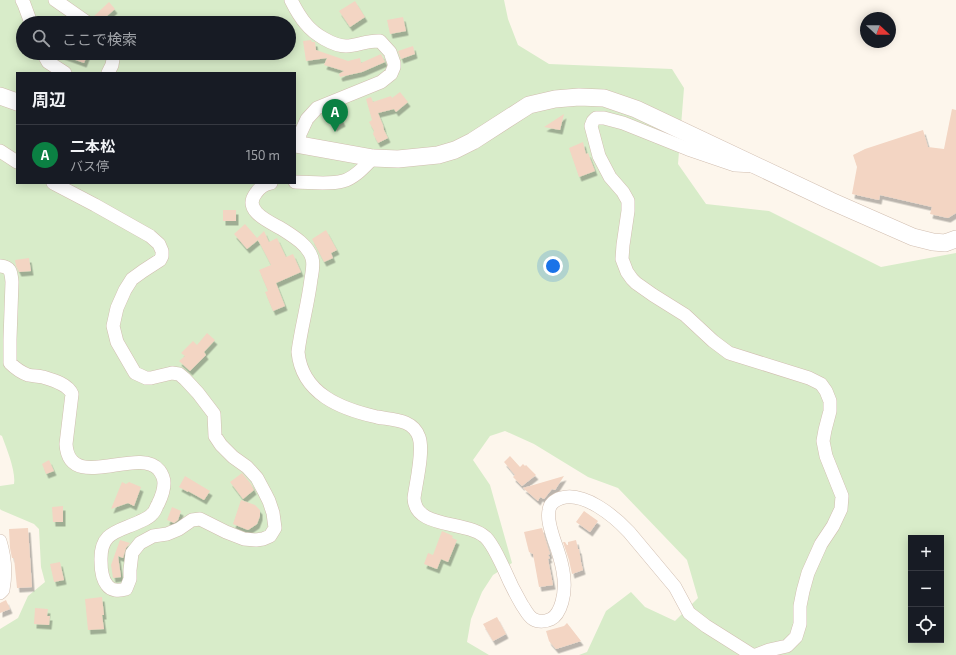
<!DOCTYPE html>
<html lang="ja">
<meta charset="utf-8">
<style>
:root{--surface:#171b24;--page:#20242c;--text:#f1f3f6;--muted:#9ea1a6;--line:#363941;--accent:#0b8043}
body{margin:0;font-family:"Exo 2","Noto Sans JP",sans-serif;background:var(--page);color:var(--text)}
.controls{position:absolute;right:12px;bottom:12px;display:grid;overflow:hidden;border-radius:0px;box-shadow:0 2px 10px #0003}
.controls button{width:36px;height:36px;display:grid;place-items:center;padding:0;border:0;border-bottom:1px solid var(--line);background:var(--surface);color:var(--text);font:20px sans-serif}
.compass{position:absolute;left:860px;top:12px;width:36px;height:36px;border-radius:50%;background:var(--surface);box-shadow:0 2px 10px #0003;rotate:111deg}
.you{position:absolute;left:553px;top:266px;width:14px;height:14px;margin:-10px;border:3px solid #fff;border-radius:50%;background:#1a73e8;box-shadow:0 0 0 6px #1a73e833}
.badge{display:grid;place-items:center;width:26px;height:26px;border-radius:50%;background:var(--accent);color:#fff;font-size:13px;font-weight:700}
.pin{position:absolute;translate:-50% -33px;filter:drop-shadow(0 1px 2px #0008)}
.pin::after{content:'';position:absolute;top:21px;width:14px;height:12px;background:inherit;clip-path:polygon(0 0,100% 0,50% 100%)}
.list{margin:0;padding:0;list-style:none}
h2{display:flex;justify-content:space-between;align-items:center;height:52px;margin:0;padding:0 16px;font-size:17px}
h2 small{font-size:13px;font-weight:400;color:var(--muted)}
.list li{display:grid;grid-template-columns:26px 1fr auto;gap:12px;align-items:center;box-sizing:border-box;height:60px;padding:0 16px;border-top:1px solid var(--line)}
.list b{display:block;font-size:15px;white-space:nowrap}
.list p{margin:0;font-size:13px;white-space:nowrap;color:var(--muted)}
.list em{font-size:13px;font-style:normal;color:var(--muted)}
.icon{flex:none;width:22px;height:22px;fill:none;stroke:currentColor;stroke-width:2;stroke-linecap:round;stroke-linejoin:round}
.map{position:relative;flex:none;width:956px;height:655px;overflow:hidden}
.search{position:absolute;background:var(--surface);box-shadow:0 2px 10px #0003;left:16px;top:16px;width:280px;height:44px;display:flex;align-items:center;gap:10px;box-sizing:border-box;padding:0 14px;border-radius:22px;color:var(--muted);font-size:15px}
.panel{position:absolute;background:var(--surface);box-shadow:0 2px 10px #0003;left:16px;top:72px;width:280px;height:112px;border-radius:0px}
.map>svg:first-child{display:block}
.green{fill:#d8ecc9;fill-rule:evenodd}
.building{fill:#f3d5c3;filter:url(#shadow)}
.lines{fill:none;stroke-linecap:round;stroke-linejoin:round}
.minor-casing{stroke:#d1beb0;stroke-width:14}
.tertiary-casing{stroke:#d1beb0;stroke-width:18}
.minor{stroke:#fff;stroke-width:13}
.tertiary{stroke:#fff;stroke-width:17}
</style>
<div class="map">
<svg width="956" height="655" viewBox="0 0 956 655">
<defs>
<filter id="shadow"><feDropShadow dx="2.5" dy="4.5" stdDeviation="0" flood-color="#0004"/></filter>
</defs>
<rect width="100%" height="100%" fill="#fdf6ec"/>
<!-- green -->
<path class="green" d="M0,0H504L508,19L518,45L549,64L672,69L684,88L678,164L706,204L769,211L881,267L956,253V655H579L587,652L606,611L631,592L645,607L675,621L698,598L687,560L618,488L588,477L534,444L505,431L490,436L473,460L490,485L512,563L493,575L482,592L471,619L467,642L489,655H0V629L18,618L28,596L45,582L41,567L39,529L34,524L1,510L0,509V486L14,484C16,471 7,450 2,436L0,435ZM23,23H289V53H23ZM17,73H295V183H17ZM911,538H941V640H911Z"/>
<!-- building -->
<path class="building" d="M355,1L365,17L350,27L339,11Z
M109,2L115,9L99,23H96L95,20L93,17Z
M403,17L406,31L390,34L387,20Z
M311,40L312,42H315L316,50L348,61L360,58L361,63L381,54L385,62L362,72L340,77L339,74L344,71L324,65L327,58L306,61L303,41Z
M413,46L415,54L401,59L398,51Z
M59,53H88L84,63L59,54Z
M400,92L408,102L396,112L394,109L378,113L383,125L384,130L388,138L378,143L373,134L374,131L369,122L372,120L366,99L371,97L373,102L391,96L392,98Z
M337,109L343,122L334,127L327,114Z
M952,109L956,110V213L948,218L930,214L932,207L880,195L879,200L852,194L857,167L853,155L865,149L923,130L928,147L944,149Z
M564,114L560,130L544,127Z
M583,142L586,154L588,153L595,171L579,177L569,148Z
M223,210H236V221H223Z
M245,224L257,238L264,231L269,242L277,238L286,257L293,254L301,272L276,283L285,306L273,311L265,292L268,291L259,270L271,265L258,240L247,249L234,234Z
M326,230L337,250L331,253L333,258L324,262L312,239Z
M29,258L31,271L19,272L16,266L15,260Z
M207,333L215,340L204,352L206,355L190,371L179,361L185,356L181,353L193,341L197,345Z
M510,456L520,467L523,464L525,466L526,465L536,475L522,486L513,477L515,475L504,462Z
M49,460L54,471L46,474L42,464Z
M242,473L251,484L254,490L243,499L230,482Z
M185,476L210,491L204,500L188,491V492L179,487Z
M564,476L555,490L552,489L544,499L540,497L538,501L523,488Z
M122,482L126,484L129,482L141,487L134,506L128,503L111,509Z
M241,500L255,505L260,510V516L257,524L248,530L233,524Z
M63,506V522H53L52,507Z
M172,507L181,511L178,520L174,523L167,520Z
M584,511L598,521L590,532L576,522Z
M28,528L32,587L17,588L14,558H12L10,548L9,529Z
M542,528L550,554L548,555L550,558L548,559L553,585L539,587L533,554L529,552L524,532Z
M442,531L453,536L452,538L457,540L448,562L441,559L437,569L424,564L428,553L433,555Z
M120,540L130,543L126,548L123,558L118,556L121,577L113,578L111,565Z
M576,540L578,549H579L581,562L583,570L572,574L569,560L563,542H565L567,545H568V542Z
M60,562L64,580L54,582L50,564Z
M102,597L104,615H102L104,629L88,630L85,599Z
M6,600L10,609L0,613V603Z
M35,608L48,609L47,616H50L49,625L34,624Z
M497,617L506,634L493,641L483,624Z
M567,623L581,641L556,649L549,641L546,631L564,626Z"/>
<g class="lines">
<!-- minor casing -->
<g class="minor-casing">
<path id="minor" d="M22,0L24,4L31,23
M55,0L88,23
M291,0C295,8 300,17 306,24C314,34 333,46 346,46C357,46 368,40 380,41L390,52L394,63V67L391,74L381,82L317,108L307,119L300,134L298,145
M43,53L48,62L65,73
M108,73L112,65L114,53
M0,151L17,162
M754,166L735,165L688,149L623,123L604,118H596L593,121L591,126L599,156L610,177L623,192L628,201V211L623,245L622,259L627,272L632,279L636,283L653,295L685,315L713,341L729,353L809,378L821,384L826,391L830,401V411L825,430L823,441L826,456L842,496L841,509L833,526L821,544L808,573L803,591L800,606V624L796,637L787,646L769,650L756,655
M295,182C310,182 329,185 343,181C355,178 365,166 373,158
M271,183C264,184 260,187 256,193C242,211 270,222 282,229C293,236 308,245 312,258C314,265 312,273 311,279C308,304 301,328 298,352C302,394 341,409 377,417C393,420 413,419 419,437C424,451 416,483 414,498C415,531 472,519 488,540C495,549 499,559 504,569C509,581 515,593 522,605C525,609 528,616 533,619C538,622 545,622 551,619C557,616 560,609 562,602C568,581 561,559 554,540C551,530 547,520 549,510C550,503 555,500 561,498C584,491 614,516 629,532L675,587L689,613L706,626L752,655
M0,266C11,267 11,272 12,282L10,339V363C15,368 20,372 28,375C33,376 38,376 43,377C53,380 68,384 72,394L66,444C69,494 139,445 159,470C162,474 164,478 164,483C164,490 161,498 158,504C156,507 155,512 152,514C149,518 143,520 139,522C117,532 100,532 101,561C101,569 102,579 107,585C111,591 119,591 126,589L130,579V570L132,553L140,543L153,536L167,534L179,529L192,520L200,519L226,532L244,539L256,540L263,539L270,536L275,528L273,513L269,501L265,493L257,478L247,467L233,457L221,445L215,436L214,414L198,393L185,379L179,374L172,373L151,378H146L135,373L117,342L113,326L117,308L125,290L132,279L143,271L160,260L162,256V251L159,244L150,236L95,205L53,183
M0,541C5,557 6,574 3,590L0,593"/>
</g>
<!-- tertiary casing -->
<g class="tertiary-casing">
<path id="tertiary" d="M0,96L17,102
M295,144L373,158L398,159L438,155L455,150L473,141L529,105L555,99L579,97L604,98L636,109L831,201L913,237L933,242L945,243L956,239"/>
</g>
<!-- minor -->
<use href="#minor" class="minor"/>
<!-- tertiary -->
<use href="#tertiary" class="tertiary"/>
</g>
</svg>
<div class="controls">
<button>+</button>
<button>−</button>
<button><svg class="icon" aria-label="locate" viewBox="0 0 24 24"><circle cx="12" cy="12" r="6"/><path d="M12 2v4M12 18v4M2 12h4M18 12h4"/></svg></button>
</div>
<svg class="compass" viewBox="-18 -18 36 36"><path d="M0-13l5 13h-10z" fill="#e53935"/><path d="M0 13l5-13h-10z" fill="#9ea1a6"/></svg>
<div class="you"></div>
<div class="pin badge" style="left:335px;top:132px">A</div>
<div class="search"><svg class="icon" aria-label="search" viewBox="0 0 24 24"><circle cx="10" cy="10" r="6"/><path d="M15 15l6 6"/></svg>ここで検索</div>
<section class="panel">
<h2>周辺<small></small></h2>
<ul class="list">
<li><span class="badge">A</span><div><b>二本松</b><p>バス停</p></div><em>150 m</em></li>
</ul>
</section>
</div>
